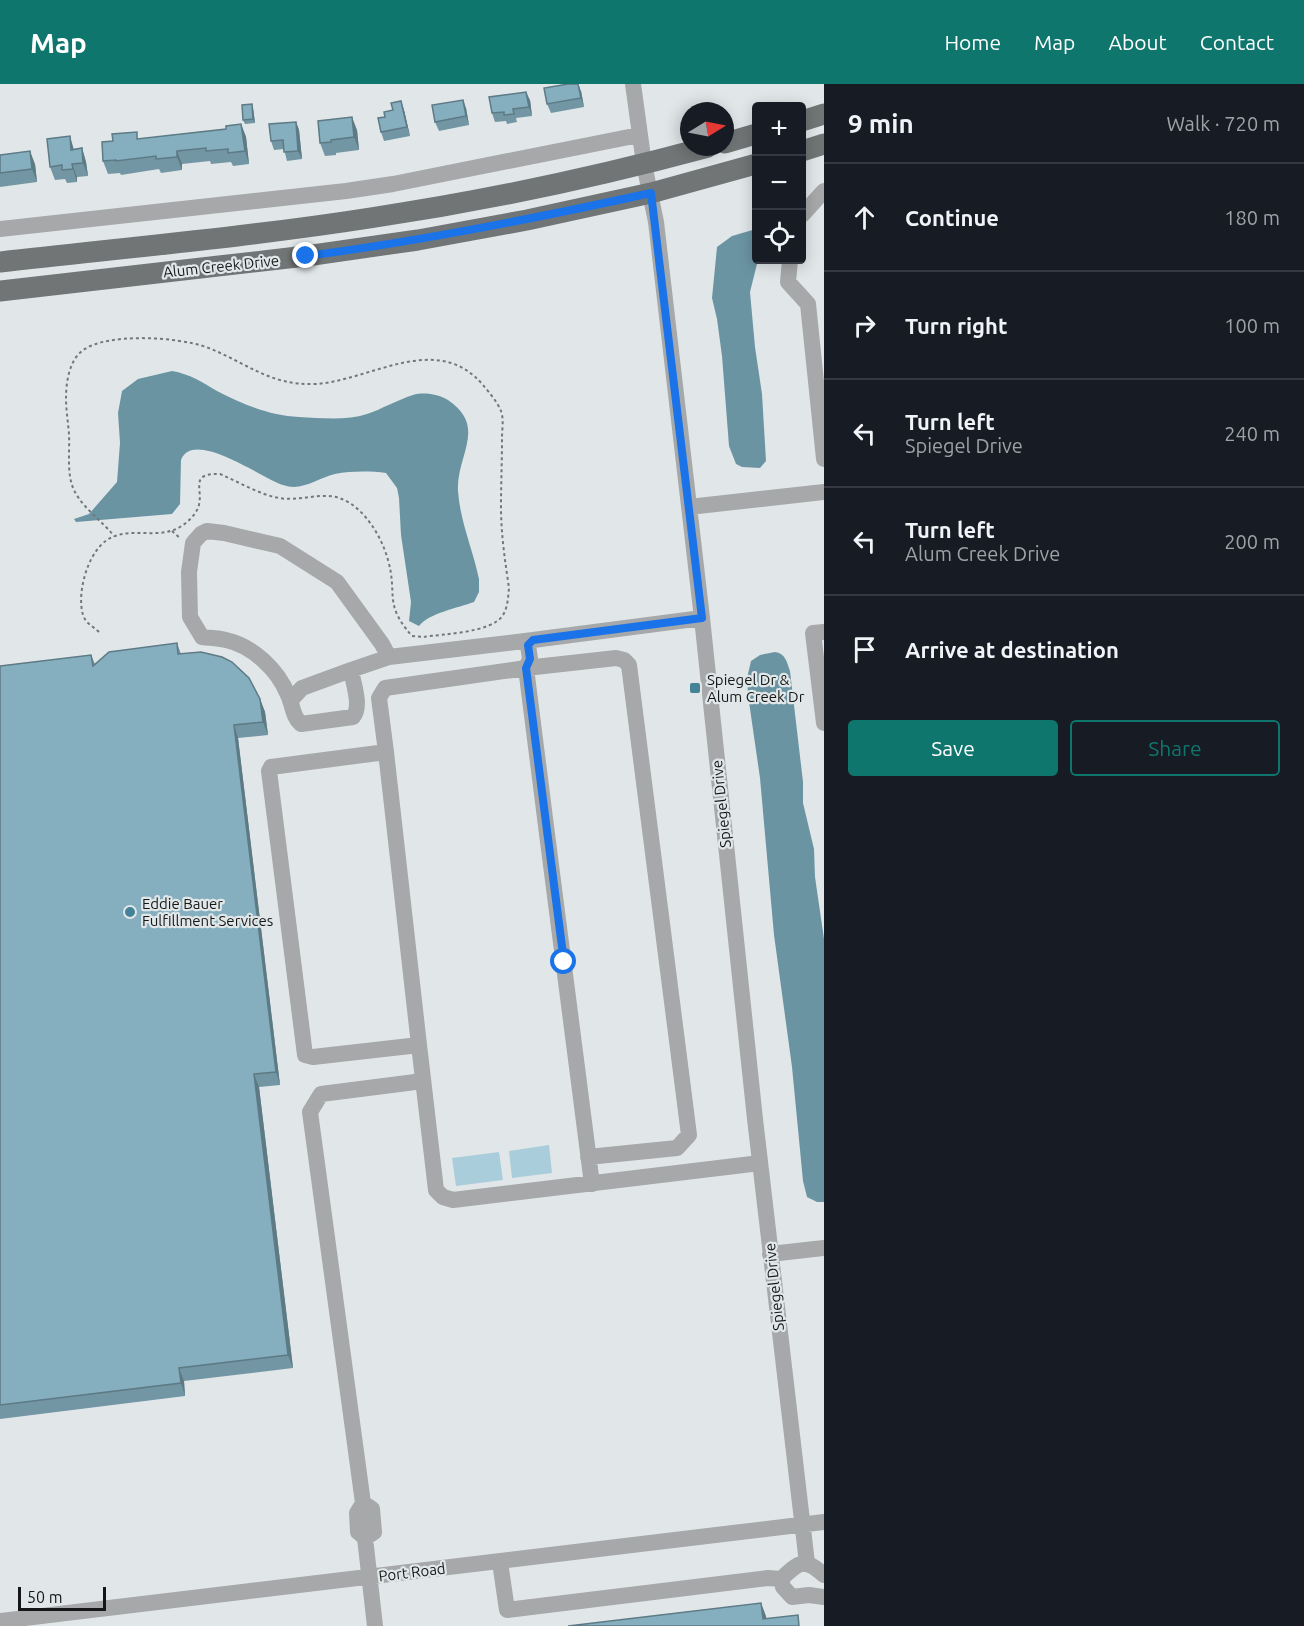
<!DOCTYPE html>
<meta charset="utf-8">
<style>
:root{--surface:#171b24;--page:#242831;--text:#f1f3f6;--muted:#9ea1a6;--line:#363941;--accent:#0f766e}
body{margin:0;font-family:Ubuntu,sans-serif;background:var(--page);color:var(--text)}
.controls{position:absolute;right:18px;top:18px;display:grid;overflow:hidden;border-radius:6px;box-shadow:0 3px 15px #0003}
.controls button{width:54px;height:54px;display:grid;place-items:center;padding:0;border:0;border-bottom:2px solid var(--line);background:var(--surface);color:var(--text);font:30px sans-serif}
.compass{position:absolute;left:680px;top:18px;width:54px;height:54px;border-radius:50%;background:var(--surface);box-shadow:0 3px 15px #0003;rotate:80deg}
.scale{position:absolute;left:18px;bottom:15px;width:88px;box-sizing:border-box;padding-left:6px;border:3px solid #151717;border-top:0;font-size:16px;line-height:21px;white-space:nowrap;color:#151717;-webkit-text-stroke:4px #e1e7e9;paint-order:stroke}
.stop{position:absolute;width:18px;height:18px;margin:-14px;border:4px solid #1a73e8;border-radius:50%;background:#fff}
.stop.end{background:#1a73e8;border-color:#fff;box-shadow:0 2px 6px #0008}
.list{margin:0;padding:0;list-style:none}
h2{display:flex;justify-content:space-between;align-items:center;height:78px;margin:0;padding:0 24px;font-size:26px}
h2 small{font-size:20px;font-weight:400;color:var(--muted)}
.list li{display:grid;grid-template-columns:39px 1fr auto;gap:18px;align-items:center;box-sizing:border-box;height:108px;padding:0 24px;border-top:2px solid var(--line)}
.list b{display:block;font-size:22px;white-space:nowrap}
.list p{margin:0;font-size:20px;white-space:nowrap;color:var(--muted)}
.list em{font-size:20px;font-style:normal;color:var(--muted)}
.actions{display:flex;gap:12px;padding:18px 24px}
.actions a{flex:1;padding:14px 0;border:2px solid var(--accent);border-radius:6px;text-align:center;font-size:21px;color:var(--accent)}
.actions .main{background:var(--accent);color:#fff}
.icon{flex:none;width:33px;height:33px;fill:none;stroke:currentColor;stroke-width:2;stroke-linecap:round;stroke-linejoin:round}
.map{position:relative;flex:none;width:824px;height:1542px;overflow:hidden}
header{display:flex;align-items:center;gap:36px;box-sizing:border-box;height:84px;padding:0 30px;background:var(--accent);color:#fff}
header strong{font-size:28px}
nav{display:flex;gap:33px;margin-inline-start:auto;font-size:21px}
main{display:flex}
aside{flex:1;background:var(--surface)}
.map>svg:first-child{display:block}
.green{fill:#a9cddb}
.water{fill:#6b94a3}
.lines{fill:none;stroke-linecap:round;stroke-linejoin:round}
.path{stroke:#737778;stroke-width:2;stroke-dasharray:3 3;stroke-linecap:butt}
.minor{stroke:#a6a8a9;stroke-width:16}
.major{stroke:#717576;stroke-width:21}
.wall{fill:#7296a3}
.shaded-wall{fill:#5d7a85}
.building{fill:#85aebe;stroke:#5d7a85;stroke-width:1.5}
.route{stroke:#1a73e8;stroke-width:8}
.poi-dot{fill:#448297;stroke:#e1e7e9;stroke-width:2}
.labels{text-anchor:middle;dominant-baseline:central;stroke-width:4.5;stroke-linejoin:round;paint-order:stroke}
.street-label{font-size:15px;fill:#151717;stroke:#e1e7e9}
.poi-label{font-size:15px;fill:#151717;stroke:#e1e7e9;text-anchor:start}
</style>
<header>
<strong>Map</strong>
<nav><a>Home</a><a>Map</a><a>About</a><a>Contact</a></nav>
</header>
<main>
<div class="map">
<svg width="824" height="1542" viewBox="0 0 824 1542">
<rect width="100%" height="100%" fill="#e1e7e9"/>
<!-- green -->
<path class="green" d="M549,1061L552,1089L512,1094L509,1067Z
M499,1068L503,1096L456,1102L452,1074Z"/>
<!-- water -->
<path class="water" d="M756,145L758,176L750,208L755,263L762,310L766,377L760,384L742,383L736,380L729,362L722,272L717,235L712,214L717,163L732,152Z
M172,287C190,290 202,298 217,307C242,320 270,332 299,333C321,334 346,337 367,330C382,325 397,316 413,311C424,308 438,310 448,316C488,343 456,371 458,407C460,437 473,466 479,495V508L474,518C458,524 429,529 419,542L409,537L411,518L401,451L399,414L397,404L386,389C370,387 351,387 335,390C317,394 302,408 283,401C263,395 193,344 181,376L180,420L172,430L76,438L74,435L89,430L117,398L120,359L118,329L122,307L138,295Z
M775,568C785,569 787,578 790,587L803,698V719L814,765L815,793L824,855V1118H817L807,1113L803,1097L792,983L774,851L760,694L748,611L747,594L751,577L760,571Z"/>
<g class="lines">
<!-- path -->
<path class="path" d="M172,447L181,455
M99,548C93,542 86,540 83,531C76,508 89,460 115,452C137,444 162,456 183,441C188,438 195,431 198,424C205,406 187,389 220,390C239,398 258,410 279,414C296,417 312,411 329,412C359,414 381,450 388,476C398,511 383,519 412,552L423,553C442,550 492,549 503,531C508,523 508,513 509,504C505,477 501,450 501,423C501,400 502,377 502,354C502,346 504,335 501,327C498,319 489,308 483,301C437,247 372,296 316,300C269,302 246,278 206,263C178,253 106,248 82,267C69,277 66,299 66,314C66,326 68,338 69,350C70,368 66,392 75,408C84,425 102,437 114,452"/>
<!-- minor -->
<path class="minor" d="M633,0L644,80L656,138L702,534L755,1035L807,1479
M802,131L824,107
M0,145L346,107L393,100L639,51
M790,176L788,198L808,220L824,375
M689,423L824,408
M702,534L533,556L528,561L530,575L526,584L385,604L379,614L386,668L271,683L269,687L305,971L313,973L419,961L436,1106L443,1113L453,1116L760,1079
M824,548L813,549L824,639
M389,573L351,586C353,599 362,622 353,633L301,640C292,632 293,621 288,611C278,586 253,562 226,556C218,554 210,554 202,553L190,533L189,488L193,459L201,450L207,447L224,449L280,462L337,498L382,560L389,573L533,556
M290,617L302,604L351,586
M386,668L419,961
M588,1073L677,1064L689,1051L629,581L624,576L616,574L526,584C548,756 569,928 592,1100
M770,1170L824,1164
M363,1419L310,1028L321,1010L423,997
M363,1419L372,1425L374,1448L365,1454L358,1448L357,1429Z
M365,1454L375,1542
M500,1478L507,1526L768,1494L781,1495L783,1503L792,1513L809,1511L824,1513
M781,1495C799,1478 804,1473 824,1491
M0,1537L824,1438"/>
<!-- major -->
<path class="major" d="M802,37L824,30
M725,59L756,50
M802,67L824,60
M0,178C123,164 248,153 370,134C484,117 597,93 708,63
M0,207L306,172L418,156L527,136L651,109L756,80"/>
</g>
<!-- wall -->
<path class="wall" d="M581,7L584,23L551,29L547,20Z
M530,16L532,32L516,34L517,38L507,40L506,37L495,38L492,29Z
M253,24L255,39L245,40L243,36Z
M466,24L469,41L439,47L435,38Z
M404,26L410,52L384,57L381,48L385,33Z
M296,38L299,46L302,75L287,77L284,65L274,66L271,57Z
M241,40L246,53L249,80L233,82L231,78L211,80L210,77L182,80V86L161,89L159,85L121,91L120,89L108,90L103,77L139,55L226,45Z
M357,46L359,66L336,69V71L325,72L320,59Z
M82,64L86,78L88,92L77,93V98L67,99L65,95L55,96L50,83L74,65Z
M0,71L35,80L37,98L0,103Z
M177,559L181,570L260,615L265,628L268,651L238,654L280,1001L259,1003L293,1284L184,1297L185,1312L0,1335V582L91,571L95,580Z"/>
<!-- shaded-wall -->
<path class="shaded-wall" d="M578,0L581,7L584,23L581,14Z
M526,8L530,16L532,32L529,23Z
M463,16L466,24L469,41L466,32Z
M401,17L404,26L410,52L407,43Z
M252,20L253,24L255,39L253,35Z
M352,33L357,46L359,66L354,53Z
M296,38L299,46L302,75L298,67Z
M241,40L246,53L249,80L245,67Z
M70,52L74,66H71Z
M82,64L86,78L88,92L83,79Z
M30,67L35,80L37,98L32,85Z
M177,67L182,80V86L177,73Z
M72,80L77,93V98L73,85Z
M260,615L265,628L268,651L263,638Z
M234,641L238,654L280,1001L276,988Z
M254,990L259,1003L293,1284L288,1271Z
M179,1284L184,1297L185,1312L181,1299Z
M761,1519L766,1532L767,1542L763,1535Z"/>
<!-- building -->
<path class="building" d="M568,0H578L581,14L547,20L544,4Z
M526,8L529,23L513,25L514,30L504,31V28L492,29L489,13Z
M463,16L466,32L435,38L432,21Z
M401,17L407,43L381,48L378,34L385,33L384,28L393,26L391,19Z
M252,20L253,35L243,36L242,21Z
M352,33L354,53L331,56V58L320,59L318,37Z
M296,38L298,67L284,68L283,56L271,57L269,40Z
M241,40L245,67L228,69V65L206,67V64L177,67V73L156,75V72L116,77V76L103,77L102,58L113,57L112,50L137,48V55L226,45V42Z
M70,52L71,66L82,64L83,79L72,80L73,85L62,86V81L50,83L47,55Z
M30,67L32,85L0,89V71Z
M177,559L178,570L201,568L222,573L232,578L249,594L260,615L263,638L234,641L276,988L254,990L288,1271L179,1284L181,1299L0,1321V582L91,571L93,582L109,568Z
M761,1519L763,1535L798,1531L799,1542H568Z"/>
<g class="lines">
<!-- route -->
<path class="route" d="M306,172C422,157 537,134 651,109L702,534L533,556L528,561L530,575L526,584L564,878"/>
</g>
<!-- markers -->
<g class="poi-dot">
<rect x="689" y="598" width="12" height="12" rx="3"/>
<circle cx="130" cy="828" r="6"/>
</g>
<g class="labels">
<!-- street labels -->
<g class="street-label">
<text transform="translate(221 182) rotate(-6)">Alum Creek Drive</text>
<text transform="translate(721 720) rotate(-96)">Spiegel Drive</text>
<text transform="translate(774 1203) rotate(-96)">Spiegel Drive</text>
<text transform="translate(412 1488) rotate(-7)">Port Road</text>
</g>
<!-- poi labels -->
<g class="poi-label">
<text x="707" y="595">Spiegel Dr &amp;<tspan x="707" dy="17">Alum Creek Dr</tspan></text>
<text x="142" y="819">Eddie Bauer<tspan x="142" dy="17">Fulfillment Services</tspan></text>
</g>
</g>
</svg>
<div class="controls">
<button>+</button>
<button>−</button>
<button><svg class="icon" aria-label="locate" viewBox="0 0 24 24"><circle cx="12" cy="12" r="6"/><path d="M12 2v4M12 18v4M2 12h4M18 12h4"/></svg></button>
</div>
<svg class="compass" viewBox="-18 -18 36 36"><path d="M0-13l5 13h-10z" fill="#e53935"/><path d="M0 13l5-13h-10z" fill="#9ea1a6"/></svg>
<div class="scale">50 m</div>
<div class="stop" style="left:564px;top:878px"></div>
<div class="stop end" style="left:306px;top:172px"></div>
</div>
<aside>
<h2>9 min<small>Walk · 720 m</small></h2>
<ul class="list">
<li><svg class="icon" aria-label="ahead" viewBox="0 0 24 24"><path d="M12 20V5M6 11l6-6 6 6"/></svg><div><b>Continue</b></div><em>180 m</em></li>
<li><svg class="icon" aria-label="right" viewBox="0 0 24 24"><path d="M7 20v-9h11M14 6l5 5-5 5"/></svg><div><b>Turn right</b></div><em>100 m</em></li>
<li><svg class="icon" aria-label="left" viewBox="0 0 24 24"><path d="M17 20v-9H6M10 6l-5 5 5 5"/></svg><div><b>Turn left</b><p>Spiegel Drive</p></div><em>240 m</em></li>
<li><svg class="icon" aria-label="left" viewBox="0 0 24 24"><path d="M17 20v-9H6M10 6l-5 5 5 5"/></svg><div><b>Turn left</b><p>Alum Creek Drive</p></div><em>200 m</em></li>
<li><svg class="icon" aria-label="arrive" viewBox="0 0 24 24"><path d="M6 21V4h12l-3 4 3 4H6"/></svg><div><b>Arrive at destination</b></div></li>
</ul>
<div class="actions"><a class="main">Save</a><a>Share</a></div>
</aside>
</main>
